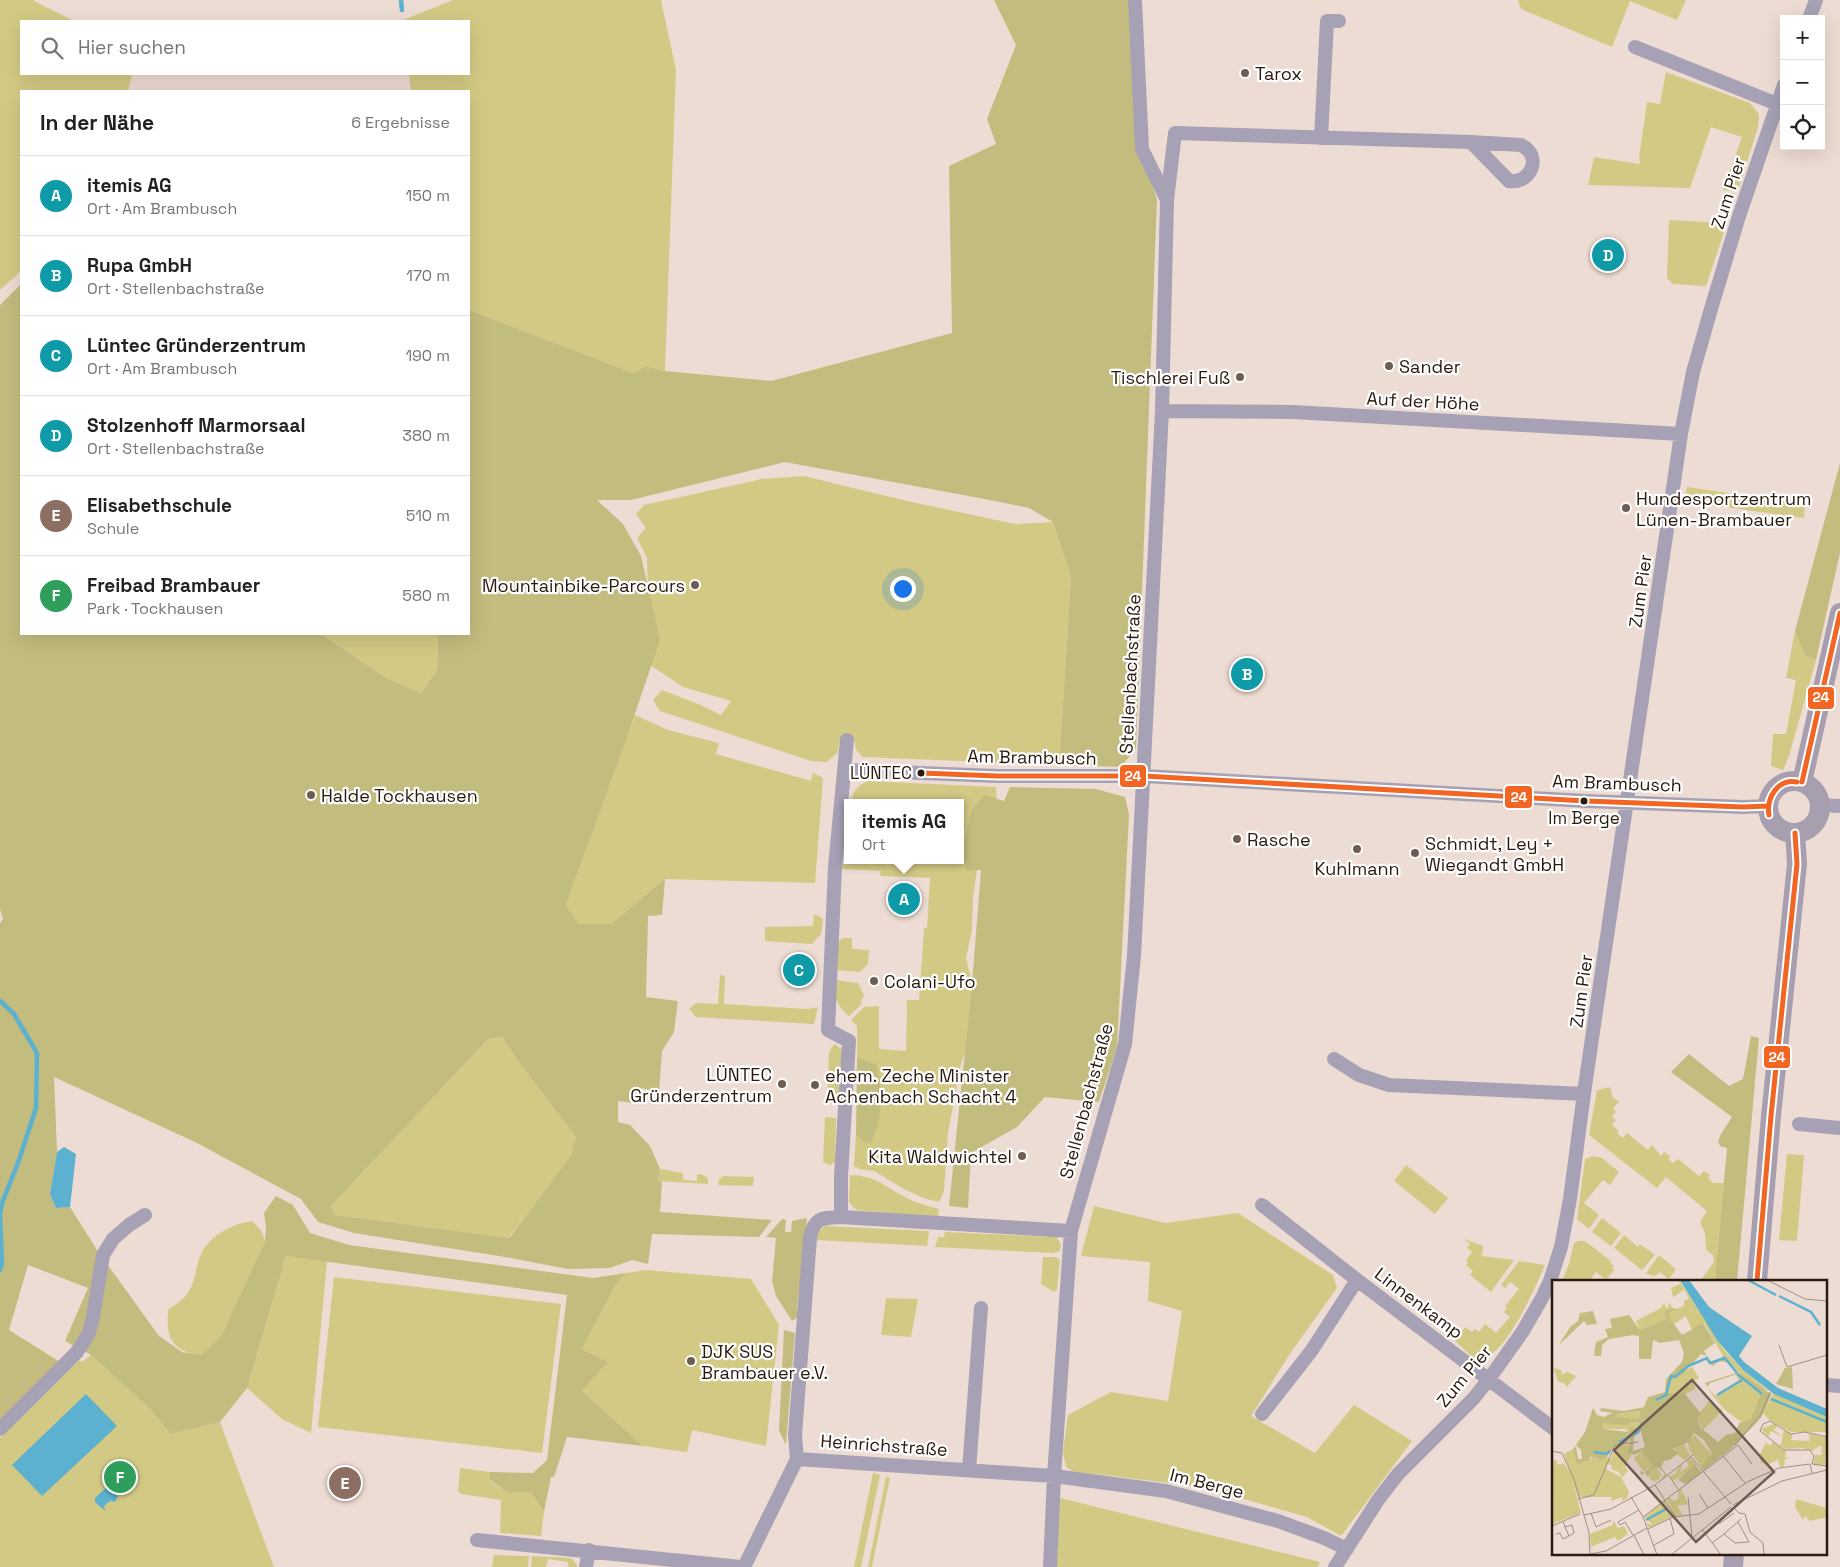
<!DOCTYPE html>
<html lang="de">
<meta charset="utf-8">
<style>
:root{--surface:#fff;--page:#f6f6f6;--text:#222;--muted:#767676;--line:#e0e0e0;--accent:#0b8043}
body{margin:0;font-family:"Space Grotesk",sans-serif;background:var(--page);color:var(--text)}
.controls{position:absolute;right:15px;top:15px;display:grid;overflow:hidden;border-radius:0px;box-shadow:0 5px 20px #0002}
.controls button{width:45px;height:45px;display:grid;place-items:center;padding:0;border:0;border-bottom:1px solid var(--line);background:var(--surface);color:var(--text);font:25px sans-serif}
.you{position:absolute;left:902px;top:588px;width:18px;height:18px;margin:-12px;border:4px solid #fff;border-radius:50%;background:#1a73e8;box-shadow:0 0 0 8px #1a73e833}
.badge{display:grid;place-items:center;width:32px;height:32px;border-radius:50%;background:var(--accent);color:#fff;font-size:16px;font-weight:700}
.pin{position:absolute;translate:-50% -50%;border:2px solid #fff;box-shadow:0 1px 5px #0006}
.popup{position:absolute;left:844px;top:799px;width:120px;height:65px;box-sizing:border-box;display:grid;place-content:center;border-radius:0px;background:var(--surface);filter:drop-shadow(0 1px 4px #0005);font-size:16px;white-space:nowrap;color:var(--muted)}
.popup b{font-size:19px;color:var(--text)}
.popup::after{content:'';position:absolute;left:50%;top:100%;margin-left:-10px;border:10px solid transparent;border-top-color:var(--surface)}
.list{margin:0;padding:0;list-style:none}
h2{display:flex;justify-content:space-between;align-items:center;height:65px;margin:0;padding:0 20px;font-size:21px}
h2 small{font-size:16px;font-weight:400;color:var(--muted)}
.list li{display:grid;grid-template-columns:32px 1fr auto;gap:15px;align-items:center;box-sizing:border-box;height:80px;padding:0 20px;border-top:1px solid var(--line)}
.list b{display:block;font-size:19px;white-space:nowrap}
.list p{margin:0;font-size:16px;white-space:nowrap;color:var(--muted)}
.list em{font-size:16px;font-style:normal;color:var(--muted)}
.icon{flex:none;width:28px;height:28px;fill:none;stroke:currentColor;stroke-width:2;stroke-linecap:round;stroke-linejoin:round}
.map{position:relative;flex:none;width:1840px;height:1567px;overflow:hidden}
.search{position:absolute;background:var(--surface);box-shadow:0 5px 20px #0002;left:20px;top:20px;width:450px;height:55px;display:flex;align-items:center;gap:12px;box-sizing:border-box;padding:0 18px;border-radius:0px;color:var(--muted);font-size:19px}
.panel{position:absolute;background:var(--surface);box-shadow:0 5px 20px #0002;left:20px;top:90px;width:450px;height:545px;border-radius:0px}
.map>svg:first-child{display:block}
.green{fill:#d2ca84}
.forest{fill:#c3bc7f;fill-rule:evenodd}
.water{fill:#5bb1cf}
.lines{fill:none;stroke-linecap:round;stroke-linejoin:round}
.stream{stroke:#5bb1cf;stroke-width:4.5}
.minor{stroke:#a6a1b4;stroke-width:14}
.secondary{stroke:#a79faf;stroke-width:20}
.bus-1-casing{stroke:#fff;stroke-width:9}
.bus-1{stroke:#f26522;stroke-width:5}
.poi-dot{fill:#6f5d53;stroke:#fff;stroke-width:2}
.bus-dot{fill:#2b190e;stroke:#fff;stroke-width:2}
.labels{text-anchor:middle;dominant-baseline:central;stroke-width:4.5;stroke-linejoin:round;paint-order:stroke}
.bus-label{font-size:17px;fill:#2b190e;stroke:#fff;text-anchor:end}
.poi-label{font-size:18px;fill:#2b190e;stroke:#fff;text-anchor:start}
.street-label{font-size:18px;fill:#2b190e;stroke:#fff}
.inset-river{fill:none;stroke:#5bb1cf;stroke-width:2.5}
.inset-road{fill:none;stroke:#9f8e84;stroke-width:1}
.view{fill:#6f5d53;fill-opacity:0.15;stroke:#6f5d53;stroke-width:2.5}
.inset-edge{fill:none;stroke:#2b190e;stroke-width:2.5}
.line-badge{stroke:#fff;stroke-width:2}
.badge-label{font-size:14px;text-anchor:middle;font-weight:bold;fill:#fff}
</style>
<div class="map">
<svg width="1840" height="1567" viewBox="0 0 1840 1567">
<rect width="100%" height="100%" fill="#eddcd3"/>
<!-- green -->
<path class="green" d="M0,0H34V1L74,21H21V74H132L128,91H21V271L0,290Z
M453,0H661L676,70L665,371L646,366L633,373L469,310V91H411L409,74H469V21H403V20Z
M1518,0H1686L1677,20L1630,1L1612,47L1521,9Z
M1666,72L1750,103L1759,114L1758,127L1738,191L1723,190L1742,137L1711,127L1690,188L1588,185L1594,157L1640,164L1639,157L1647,102L1660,104Z
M1669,220L1727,223L1706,286L1673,284L1667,278Z
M804,476L907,501L1015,524L1053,522L1071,577L1059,765L863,757L856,750L854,739H840L838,752L827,762L811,761L660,711L653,700L662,690L701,705L721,715L731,701L683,687L650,665L647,558L637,538L646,528L636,514L644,505L762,479Z
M1687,487L1805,504L1804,518L1711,505V502L1685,499Z
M1795,631L1805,656L1816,660L1789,756L1783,770L1771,766L1773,734H1786L1796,680L1786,678Z
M321,634H438L437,670L421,693L386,678Z
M635,715L668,730L719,743L716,754L811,781L813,773L823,778L815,883L665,879L611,924H579L566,905Z
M868,781L996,787L997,807L978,863L973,897L972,930L966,958L972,984L965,1053L961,1064L948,1132L944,1191L939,1202L926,1199L904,1189L874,1171L858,1169L857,1167H854L856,1135L865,1143L876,1064L857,1057V1026L851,1020L864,1007L879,1006V1049L906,1051L907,1000H919L924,928H927L930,878L880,876L881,871L842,869V864H853L854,860H960V803H851C853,791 857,786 868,781Z
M814,914L823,919L821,934L812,944L765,941V927L813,926Z
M843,938H852V949L869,950L868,964L860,972L836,970L838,942Z
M720,975L725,976L724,1004L808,1009L818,1007L814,1024L696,1017L689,1009L696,1003L718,1004Z
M835,980L858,983L863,993L864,998H862L861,1005L849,1016C836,1005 834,997 835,980Z
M502,1037L521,1065L576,1137L572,1156L508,1238L335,1215L331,1206L488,1039Z
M835,1044L842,1050L838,1102H827L829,1053L831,1048Z
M1610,1087L1613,1098L1619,1101L1613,1109L1616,1112L1612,1117L1616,1120L1612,1125L1619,1131L1617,1133L1623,1138L1627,1133L1648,1150L1652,1145L1661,1156L1664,1152L1670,1156L1668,1159L1673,1163L1678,1159L1699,1176L1704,1171L1710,1175L1708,1178L1713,1183H1724L1715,1281H1700L1714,1262L1713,1255L1706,1250L1705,1233L1700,1222L1707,1211L1666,1177L1657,1188L1589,1135L1597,1090Z
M825,1117L836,1118L835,1162L830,1165L823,1162Z
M1787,1154L1804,1155L1797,1241L1779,1240Z
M1593,1156L1602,1158L1619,1172L1610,1185L1603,1180L1584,1203L1599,1215L1589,1229L1577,1219L1585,1159Z
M1406,1165L1448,1198L1435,1214L1394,1181Z
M660,1169L683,1173V1180L697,1181V1175L701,1174L708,1178V1184L658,1181Z
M850,1175C873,1176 879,1182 898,1193C910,1201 924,1205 939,1209L938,1218L856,1210L849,1202Z
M723,1176L754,1177L753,1186L718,1185L719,1180Z
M1094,1206L1165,1223L1238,1213L1333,1275L1337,1288L1291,1352L1251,1416L1315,1453L1354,1405L1412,1441L1341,1536L1307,1517L1201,1487L1096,1474L1076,1473L1066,1467L1063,1452L1068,1415L1111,1392L1168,1401L1182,1311L1148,1301L1150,1262L1081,1256Z
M1602,1218L1621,1233L1611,1246L1592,1232Z
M252,1221L261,1230L265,1241L221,1336L200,1356C171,1349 166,1339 168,1310C174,1305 182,1301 186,1295C196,1283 195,1268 201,1254C210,1235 232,1224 252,1221Z
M825,1226L929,1231L927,1246L815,1240L817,1232Z
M945,1232L1057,1237L1061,1245L1060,1251L1052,1253L935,1247L938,1237H944Z
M1624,1235L1638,1247L1640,1244L1655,1255L1642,1270L1614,1248Z
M1464,1239L1483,1246L1482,1256L1514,1260L1491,1292L1470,1275L1473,1271L1466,1265L1468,1262L1466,1260L1472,1252L1467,1248L1470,1244Z
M1578,1241H1585L1611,1261L1610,1263L1614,1266L1612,1268L1614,1270L1606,1280L1596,1272L1589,1281H1562L1569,1264L1574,1243Z
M1659,1255L1676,1269L1669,1279L1660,1272L1657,1275L1653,1276L1646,1273Z
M286,1256L327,1261L311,1433L282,1419L247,1388Z
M1043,1257H1056L1060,1260L1057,1289L1054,1292L1041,1284Z
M1519,1261L1545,1265C1537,1283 1502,1367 1476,1358C1469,1356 1461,1346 1455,1341L1465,1327L1472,1332L1475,1329L1479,1332L1485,1324L1496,1333L1510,1317L1504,1312L1507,1308L1505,1306L1519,1289L1510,1282L1505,1288L1501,1285Z
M646,1270L751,1279L779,1325L766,1446L692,1430L687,1452L643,1446L582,1391L608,1362L582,1349L615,1286L626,1273Z
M334,1277L561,1304L542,1453L318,1427Z
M886,1298L918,1299L911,1337L881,1335Z
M91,1355L149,1408L171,1434L220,1422L274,1567H0V1438L79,1360L82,1362Z
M460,1468L490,1472V1481L508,1493L531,1492L544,1512L541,1536L500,1533L501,1500L461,1494L458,1491Z
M873,1473L880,1475L861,1567H854Z
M886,1477L890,1478L872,1567H868Z
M1056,1497L1320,1562L1318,1567H1055Z
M494,1555L529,1556L528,1567H492Z
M532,1556L571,1558L577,1565V1567H568V1562L548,1559L546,1567H531Z"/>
<!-- forest -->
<path class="forest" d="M994,0H1133L1135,135L1157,199L1136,748L1121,767L1059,765L1071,577L1053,522L1029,508L990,500L785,462L631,500H597L623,524L641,556L660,640L625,743L566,905L579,924H611L665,879L662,915L648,916L646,997L678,1001L674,1032L662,1051L659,1093L642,1088L641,1104L618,1101V1122L630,1125L650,1146L660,1169L658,1181L662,1182L660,1212L772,1220L759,1237L652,1234L648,1264L632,1260L610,1268L568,1269L505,1257L354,1233L318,1222L301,1199L195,1142L54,1077L57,1152L50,1194L56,1208L70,1207L97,1250L159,1336L182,1352L201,1355L221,1336L265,1241L266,1227L264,1213L276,1196L293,1205L310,1233L349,1245L593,1278L626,1273L615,1286L582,1349L608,1362L582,1391L643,1446L567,1437L554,1477H551L544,1512L531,1492L508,1493L490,1480V1472L533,1473L547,1460L567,1295L286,1256L247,1388L220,1422L171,1434L149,1408L91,1355L65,1341L88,1288L28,1265L9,1330L60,1362L0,1429V923L3,919L0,909V305L21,284V634H321L386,678L421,693L437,670L438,634H469V310L633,373L646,366L665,371L771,381L952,333L949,166L996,144L987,119L1016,45ZM502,1037L521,1065L576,1137L571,1156L509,1238L335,1215L331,1206L488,1039Z
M1840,463V553L1816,660L1805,656L1795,631Z
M1010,787L1096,789L1125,797L1129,815L1117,1047L1099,1102L1045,1097L1017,1127L971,1153L968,1208L949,1206L972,984L981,870L967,871L961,854L972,809L985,795L1004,801Z
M1751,1036L1759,1038L1737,1281H1715L1727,1148L1720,1146L1718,1141L1721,1134L1732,1117L1671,1072L1689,1054L1729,1086L1743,1079Z
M857,1057L876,1064C884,1088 882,1118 872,1141L865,1143L856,1135Z
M807,1218L797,1309L801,1315L792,1321L776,1296L772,1281L776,1238L766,1237L782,1219L786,1220L785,1232H791L792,1221Z
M784,1330L795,1333L786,1445L779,1431Z"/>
<!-- water -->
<path class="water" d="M64,1147L76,1154L70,1207L56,1208L50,1194L57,1152Z
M86,1394L117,1426L42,1496L12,1465Z
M107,1487L118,1496L115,1502L110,1501L104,1506L105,1511L95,1502V1498Z"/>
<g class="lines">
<!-- stream -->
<path class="stream" d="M401,0L402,10
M0,1001L14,1014L37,1053L36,1108L18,1163L2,1203L0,1215L2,1263L0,1270"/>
<!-- minor -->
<path class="minor" d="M1135,0L1142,149L1167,200
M1809,19L1816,0
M1635,47L1777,104
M1321,138L1327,21H1339
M1162,411L1293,412L1681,434
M845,770L997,776H1144L1586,801L1743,807L1768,806
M1820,805L1840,806
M1334,1059L1359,1075L1389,1085L1584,1094
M1799,1124L1840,1128
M1262,1205L1357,1280L1554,1429
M841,1217V1176L849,1041L828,1030L835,867L847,740
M1826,1385L1840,1386
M1262,1414L1312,1350L1357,1280
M0,1429L77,1352L89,1333L93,1317L103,1255L113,1239L129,1225L145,1215
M797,1459L1054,1476L1166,1491L1278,1521L1324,1538L1347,1549
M969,1470L981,1308
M477,1540L741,1567
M586,1567L589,1550
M744,1567L797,1459L795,1435L810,1238C814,1217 822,1218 841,1217L1071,1231
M1050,1567L1054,1476L1071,1231L1125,1044L1134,956L1162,411L1167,200L1175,133L1471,142L1509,181C1531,184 1543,156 1521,145L1471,142
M1335,1567L1378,1500L1398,1474L1474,1398L1489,1379L1523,1331L1542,1298L1550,1281L1561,1247L1570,1199L1585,1086L1681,434L1693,372L1711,309L1739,216L1784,85"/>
<!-- secondary -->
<path class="secondary" d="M1768 807a26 26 0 1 1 52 0a26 26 0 1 1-52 0Z
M1802,782L1840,613
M1757,1281L1771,1116L1797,864L1795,833
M1733,1567L1734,1553"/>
<!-- bus-1 casing -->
<g class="bus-1-casing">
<path id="bus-1" d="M921,773L997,776H1144L1586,801L1743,807L1768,806
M1802,782L1840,613
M1769,815C1766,798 1778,778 1797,782
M1757,1281L1771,1116L1797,864L1795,833"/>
</g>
<!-- bus-1 -->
<use href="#bus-1" class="bus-1"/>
</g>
<!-- markers -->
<g class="poi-dot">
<circle cx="1245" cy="73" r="5"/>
<circle cx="1389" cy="366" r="5"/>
<circle cx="1240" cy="377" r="5"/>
<circle cx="1626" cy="508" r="5"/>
<circle cx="695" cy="585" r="5"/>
<circle cx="311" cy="795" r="5"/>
<circle cx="1237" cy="839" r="5"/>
<circle cx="1357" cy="849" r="5"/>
<circle cx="1415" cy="853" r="5"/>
<circle cx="874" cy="981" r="5"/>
<circle cx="782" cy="1084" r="5"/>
<circle cx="815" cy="1085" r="5"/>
<circle cx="1022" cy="1156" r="5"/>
<circle cx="691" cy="1361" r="5"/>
</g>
<g class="bus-dot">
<circle cx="921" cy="773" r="4.5"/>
<circle cx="1584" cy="801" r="4.5"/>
</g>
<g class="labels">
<!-- bus labels -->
<g class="bus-label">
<text x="912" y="773">LÜNTEC</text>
<text x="1584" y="818" text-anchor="middle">Im Berge</text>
</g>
<!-- poi labels -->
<g class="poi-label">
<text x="1255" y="73">Tarox</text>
<text x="1399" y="366">Sander</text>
<text x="1230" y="377" text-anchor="end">Tischlerei Fuß</text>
<text x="1636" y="498">Hundesportzentrum<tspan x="1636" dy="21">Lünen-Brambauer</tspan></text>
<text x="685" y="585" text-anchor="end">Mountainbike-Parcours</text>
<text x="321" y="795">Halde Tockhausen</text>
<text x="1247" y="839">Rasche</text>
<text x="1425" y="843">Schmidt, Ley +<tspan x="1425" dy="21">Wiegandt GmbH</tspan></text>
<text x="1357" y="868" text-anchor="middle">Kuhlmann</text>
<text x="884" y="981">Colani-Ufo</text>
<text x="772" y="1074" text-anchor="end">LÜNTEC<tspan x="772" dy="21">Gründerzentrum</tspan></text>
<text x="825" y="1075">ehem. Zeche Minister<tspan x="825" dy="21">Achenbach Schacht 4</tspan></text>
<text x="1012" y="1156" text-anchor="end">Kita Waldwichtel</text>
<text x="701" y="1351">DJK SUS<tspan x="701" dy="21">Brambauer e.V.</tspan></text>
</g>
<!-- street labels -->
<g class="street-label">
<text transform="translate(1728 193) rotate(-72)">Zum Pier</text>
<text transform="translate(1423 401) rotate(3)">Auf der Höhe</text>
<text transform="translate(1640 591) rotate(-82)">Zum Pier</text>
<text transform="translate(1130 674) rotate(-87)">Stellenbachstraße</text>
<text transform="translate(1032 757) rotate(1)">Am Brambusch</text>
<text transform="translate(1617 783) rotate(2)">Am Brambusch</text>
<text transform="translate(1581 991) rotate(-82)">Zum Pier</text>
<text transform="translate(1086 1101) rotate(-75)">Stellenbachstraße</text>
<text transform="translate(1419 1303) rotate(37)">Linnenkamp</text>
<text transform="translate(1464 1376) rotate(-50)">Zum Pier</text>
<text transform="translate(884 1445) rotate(4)">Heinrichstraße</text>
<text transform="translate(1207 1483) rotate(14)">Im Berge</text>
</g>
</g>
<!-- overview -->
<g transform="translate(1552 1280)">
<rect width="275" height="275" fill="#eddcd3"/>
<path d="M127,0L173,71L191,90L217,111H211L198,140L192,144L173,130L161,116L156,108L164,116L187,102L184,95L208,114L171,76L152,43L140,50L134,36L122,44L118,39L115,33L132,26V20L137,19L132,10L121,17L119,8L128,4ZM118,22L120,29L113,31L116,39L88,50L84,41L109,28L112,23L115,29ZM140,87L147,98L141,102L143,109L133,114L116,113L118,100ZM2,88L9,90L10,95L15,92L24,96L15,107L12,103L6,102ZM222,113L275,137V152H239L217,140L211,133ZM157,121L171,130L151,150L145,137ZM88,131L87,139L65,138V134ZM78,142H89V145L84,149L79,146L76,152L73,149H51V143ZM222,144L225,146L222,150L230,156L232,150L241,155L239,160L258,161L257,154L275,158L273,185L262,184L263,175H270L269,165L260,171L250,168L233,169L228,166L231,157L219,151L216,157L209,149ZM143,155L161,176L149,187L134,165L137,168L136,162ZM221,162L234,171L233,177H238L233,179L232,186L228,187L226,180L214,185L209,182L207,176L212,166L214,163L219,165ZM64,164L76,165L79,175L73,187L76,191L70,197L67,192L59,189L60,185L55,184L54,189L69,197L77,212L75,218L69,222L71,217L59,221L60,217H26L12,174L21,169L26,183L43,177L47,178L46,183L53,175L59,179ZM132,164L138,176L132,180L120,170ZM90,171L100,186L92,192L82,178ZM138,178L145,185L121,201L118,196L123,194L127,187L131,185L128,192L137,186L134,181ZM0,180H4L6,185L12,183L19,194L29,233L0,244ZM97 195a6 6 0 1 1 12 0a6 6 0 1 1-12 0ZM129,209L136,224L125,226L131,235L123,236L115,220L117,217L122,221L127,218L126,210ZM244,219L275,228V237L258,241L253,236L251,240L243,227ZM112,220L121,236L97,248L94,243L101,245L92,237ZM61,240L66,248L72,246L76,254L66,261L63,257L39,267L38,254L61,245Z" fill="#d2ca84"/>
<path d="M120,28L125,29L116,33L118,39L130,55L151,43L163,63L152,71L155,76L149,74L130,95L118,100L116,113L133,114L149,134L145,138L149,148L166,162L174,155L183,153L187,143L198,140L211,110L220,114L209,138L181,167L152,190L149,187L160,174L152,160L142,153L137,162L120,169L126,173L118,180L112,181L109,187L115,195L109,199L113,194L107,188L99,190L96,197L93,193L89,195L88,190L92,193L100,186L90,171L82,175L76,173L78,158L75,164H64L57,175L46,183L47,178L38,177V180L25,184L21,169L24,166L26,179H30L29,170L24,165L33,152L41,128L45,135L52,137L60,133L48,131L49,128L72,131L92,127L96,117L113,112L114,99L130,82L132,73L127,60L108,63L101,60L99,79H87V56L81,55L57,59L50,65L49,76H42L44,62L56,57L53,49L60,48L58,39L77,35L88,50L115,39L113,31ZM88,131L87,139L65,137V134ZM78,142H89V145L85,149L79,146L76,152L51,149V143L76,145ZM89,151L93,167L81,171L82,157ZM41,31L45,44L35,45L32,41L7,65L18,47L26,41L28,33ZM172,76L184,91L212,109L209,114L185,94L158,103L156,107L153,103L184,93L177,83L168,81L160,86L158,83ZM240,87L241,109L224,104L233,88ZM143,185L150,192L134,204L126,200L123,202Z" fill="#c3bc7f" fill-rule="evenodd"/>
<path d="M128,0H137L157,27L200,56L187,76L192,82L226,108L275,129V137L222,114L191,90L165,60Z" fill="#5bb1cf"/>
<path class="inset-river" d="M196,0L224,15M227,16L259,32L268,45M185,94L210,114M165,115L190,100M219,119L275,142M104,120L114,115L119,96L123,97L136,86L155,78L158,83L173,78L185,93M67,162L86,152L90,143M42,172L54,174L58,171M94,240L114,229"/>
<path class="inset-road" d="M215,0L253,19L275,21M227,65L235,87L275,75M275,157L253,152L239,154L218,141L211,144L208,151L232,170H258L262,176L260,184L275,186M183,165L209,134L218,112M0,171L10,173L22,199L37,253L38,275M171,176L193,203M139,177L179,224M84,193L95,207M117,196L126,209M103,205L123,236M147,214L156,228M79,217L91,237L105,275M136,217L140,256M26,219L42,215L63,165L86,162M181,225L230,201L275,190M181,227L187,233L193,234L198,252L211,263L212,275M39,233L44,247L59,240M32,235L59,229L103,205L141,175M91,237L186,165L200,184M11,241L13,247L17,256L22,253L20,245L13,247M73,242L68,245L66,242L87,230M73,242L81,255M167,244L182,233M0,246L28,234M96,249L121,237L147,234L197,201L227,188L258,184L260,193M150,249L169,275M4,254L8,253L11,259L17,256M172,254L189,239M82,255L92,275M160,263L172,254L183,263L197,262L186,242M102,265L122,254L118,238M38,274L54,271L95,248M119,275L179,227"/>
<path class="view" d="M140,100L222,192L144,262L62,170Z"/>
<rect width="275" height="275" class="inset-edge"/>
</g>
<g class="line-badge">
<rect x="1807" y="686" width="28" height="24" rx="5" fill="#f26522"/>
<rect x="1119" y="764" width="28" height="24" rx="5" fill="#f26522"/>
<rect x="1504" y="785" width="29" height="24" rx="5" fill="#f26522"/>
<rect x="1763" y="1045" width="28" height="24" rx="5" fill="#f26522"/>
</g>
<g class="badge-label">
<text x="1821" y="702">24</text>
<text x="1133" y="781">24</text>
<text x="1519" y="802">24</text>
<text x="1777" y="1062">24</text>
</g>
</svg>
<div class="controls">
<button>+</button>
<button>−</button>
<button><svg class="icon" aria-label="locate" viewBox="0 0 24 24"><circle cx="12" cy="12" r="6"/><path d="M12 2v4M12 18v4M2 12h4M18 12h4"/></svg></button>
</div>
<div class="you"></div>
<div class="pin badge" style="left:904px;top:899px;background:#0f9aa8">A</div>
<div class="popup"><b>itemis AG</b>Ort</div>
<div class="pin badge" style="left:1247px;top:674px;background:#0f9aa8">B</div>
<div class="pin badge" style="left:799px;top:970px;background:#0f9aa8">C</div>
<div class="pin badge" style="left:1608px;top:255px;background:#0f9aa8">D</div>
<div class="pin badge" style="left:345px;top:1483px;background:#8d6e63">E</div>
<div class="pin badge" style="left:120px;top:1477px;background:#2e9e5b">F</div>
<div class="search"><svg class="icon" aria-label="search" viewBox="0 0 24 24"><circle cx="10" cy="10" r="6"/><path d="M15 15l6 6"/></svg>Hier suchen</div>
<section class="panel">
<h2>In der Nähe<small>6 Ergebnisse</small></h2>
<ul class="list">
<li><span class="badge" style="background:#0f9aa8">A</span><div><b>itemis AG</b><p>Ort · Am Brambusch</p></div><em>150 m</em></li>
<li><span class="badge" style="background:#0f9aa8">B</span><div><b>Rupa GmbH</b><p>Ort · Stellenbachstraße</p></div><em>170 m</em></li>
<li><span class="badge" style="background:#0f9aa8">C</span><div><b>Lüntec Gründerzentrum</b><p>Ort · Am Brambusch</p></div><em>190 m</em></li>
<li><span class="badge" style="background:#0f9aa8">D</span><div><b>Stolzenhoff Marmorsaal</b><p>Ort · Stellenbachstraße</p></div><em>380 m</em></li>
<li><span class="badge" style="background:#8d6e63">E</span><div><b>Elisabethschule</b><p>Schule</p></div><em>510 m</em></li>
<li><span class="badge" style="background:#2e9e5b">F</span><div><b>Freibad Brambauer</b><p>Park · Tockhausen</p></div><em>580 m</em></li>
</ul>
</section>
</div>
